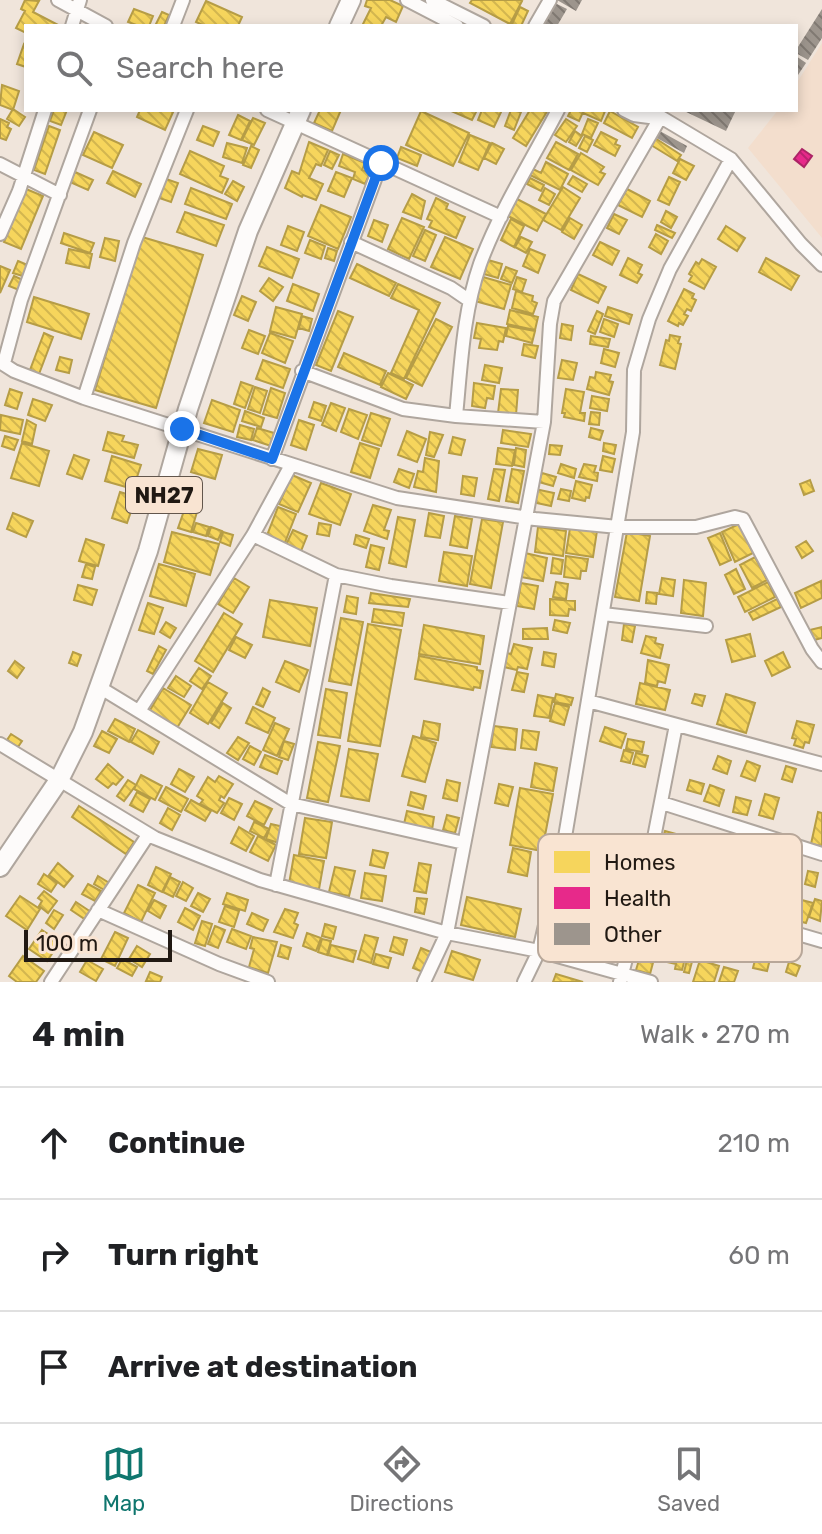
<!DOCTYPE html>
<meta charset="utf-8">
<style>
:root{--surface:#fff;--page:#f2f2f2;--text:#202124;--muted:#757577;--line:#e0e0e0;--accent:#0f766e}
body{margin:0;font-family:Rubik,sans-serif;background:var(--page);color:var(--text)}
.scale{position:absolute;left:24px;bottom:20px;width:148px;box-sizing:border-box;padding-left:8px;border:4px solid #211913;border-top:0;font-size:22px;line-height:28px;white-space:nowrap;color:#211913;-webkit-text-stroke:6px #f9e4d2;paint-order:stroke}
.stop{position:absolute;width:24px;height:24px;margin:-18px;border:6px solid #1a73e8;border-radius:50%;background:#fff}
.stop.end{background:#1a73e8;border-color:#fff;box-shadow:0 2px 8px #0008}
.list{margin:0;padding:0;list-style:none}
h2{display:flex;justify-content:space-between;align-items:center;height:104px;margin:0;padding:0 32px;font-size:34px}
h2 small{font-size:26px;font-weight:400;color:var(--muted)}
.list li{display:grid;grid-template-columns:52px 1fr auto;gap:24px;align-items:center;box-sizing:border-box;height:112px;padding:0 32px;border-top:2px solid var(--line)}
.list b{display:block;font-size:30px;white-space:nowrap}
.list em{font-size:26px;font-style:normal;color:var(--muted)}
.icon{flex:none;width:44px;height:44px;fill:none;stroke:currentColor;stroke-width:2;stroke-linecap:round;stroke-linejoin:round}
.map{position:relative;flex:none;width:822px;height:982px;overflow:hidden}
.search{position:absolute;background:var(--surface);box-shadow:0 4px 12px #0003;left:24px;right:24px;top:24px;height:88px;display:flex;align-items:center;gap:20px;box-sizing:border-box;padding:0 28px;border-radius:0px;color:var(--muted);font-size:30px}
.sheet{height:440px;background:var(--surface)}
nav{display:flex;justify-content:space-around;align-items:center;box-sizing:border-box;height:112px;border-top:2px solid var(--line);background:var(--surface);font-size:22px;color:var(--muted)}
nav a{display:grid;justify-items:center;gap:4px}
nav .on{color:var(--accent)}
.map>svg:first-child{display:block}
.built{fill:#f3decd}
.homes{fill:url(#homes-back-hatch);stroke:#b69d46;stroke-width:2}
.health{fill:url(#health-back-hatch);stroke:#ac2466;stroke-width:2}
.building{fill:url(#building-back-hatch)}
.lines{fill:none;stroke-linecap:round;stroke-linejoin:round}
.minor-casing{stroke:#afa69e;stroke-width:16}
.highway-casing{stroke:#afa69e;stroke-width:22}
.minor{stroke:#fdfbfa;stroke-width:12}
.highway{stroke:#fdfbfa;stroke-width:18}
.route{stroke:#1a73e8;stroke-width:10}
.labels{text-anchor:middle;dominant-baseline:central;stroke-width:8;stroke-linejoin:round;paint-order:stroke}
.shield{fill:#f9e4d2;stroke:#62564c;stroke-width:2}
.shield-label{font-size:22px;font-weight:bold;fill:#211913}
.key{fill:#f9e4d2;stroke:#b8a799;stroke-width:2}
.key-label{font-size:22px;fill:#211913}
</style>
<div class="map">
<svg width="822" height="982" viewBox="0 0 822 982">
<defs>
<pattern id="homes-back-hatch" width="6" height="6" patternUnits="userSpaceOnUse" patternTransform="scale(2)"><rect width="6" height="6" fill="#f6d55c"/><path d="M-1 5l2 2M0 0l6 6M5-1l2 2" fill="none" stroke="#d3b64f"/></pattern>
<pattern id="health-back-hatch" width="6" height="6" patternUnits="userSpaceOnUse" patternTransform="scale(2)"><rect width="6" height="6" fill="#e7298a"/><path d="M-1 5l2 2M0 0l6 6M5-1l2 2" fill="none" stroke="#bb2270"/></pattern>
<pattern id="building-back-hatch" width="6" height="6" patternUnits="userSpaceOnUse" patternTransform="scale(2)"><rect width="6" height="6" fill="#9d958d"/><path d="M-1 5l2 2M0 0l6 6M5-1l2 2" fill="none" stroke="#807972"/></pattern>
</defs>
<rect width="100%" height="100%" fill="#f0e5db"/>
<!-- built -->
<path class="built" d="M822,43V238L748,148L778,110H796V84Z"/>
<!-- homes -->
<path class="homes" d="M25,0L39,1L33,12L60,26H26V33L16,28L25,11L21,9Z
M367,0H390L403,6L396,22L386,17L381,26H362L371,8L365,6Z
M472,0H519L522,1L510,24L470,3Z
M206,1L242,17L238,26H205L196,22Z
M520,7L528,11L521,26H517L512,24Z
M134,9L153,16L149,26H139L128,22Z
M162,12L169,15L164,26H155Z
M24,44L26,45V67L17,64Z
M2,85L19,91L13,110L0,105Z
M13,109L25,117L19,126L7,119Z
M54,110H67L61,125L50,121Z
M140,110H174L165,130L137,117Z
M320,110H341L332,131L314,123Z
M449,110H477L472,120Z
M482,110H502L494,127L478,120Z
M511,110L521,112L514,130L505,126Z
M530,110H548L526,146L513,138Z
M571,110H584L579,121L568,116Z
M584,110H602L605,111L601,121L583,113Z
M421,111L469,133L453,166L406,145Z
M610,111L638,127L632,138L604,123Z
M238,115L250,121L241,140L229,135Z
M253,118L265,123L254,145L242,140Z
M0,119L9,123L7,127L11,129L6,140L0,138Z
M566,119L577,126L566,142L555,135Z
M588,119L598,123L591,138L582,134Z
M49,126L60,130L45,174L34,170Z
M203,126L219,132L213,146L197,140Z
M575,131L582,136L576,146L569,142Z
M94,132L123,145L112,168L83,155Z
M601,132L617,140L615,144L620,146L615,156L594,145Z
M470,135L490,143L478,170L459,162Z
M585,136L593,140L587,152L579,148Z
M655,138L681,155L677,161L651,145Z
M309,142L328,150L321,166L316,164L309,178L323,184L316,200L303,195L302,197L285,188L292,171L299,174Z
M556,142L578,154L569,170L547,158Z
M227,143L247,148L242,163L223,157Z
M492,143L504,149L496,164L484,158Z
M251,146L259,150L251,168L243,165Z
M401,147L421,155L417,166L397,158Z
M190,151L224,166L220,176L228,179L222,193L180,174Z
M330,151L339,155L332,169L324,165Z
M581,153L604,167L600,172L605,174L598,185L571,170Z
M343,154L365,163L362,170L370,173L365,184L353,179L355,172L339,166Z
M680,159L694,166L686,180L673,173Z
M546,162L568,174L560,190L530,175L533,169L541,173Z
M113,171L141,184L135,197L107,183Z
M75,172L93,180L88,190L70,182Z
M336,172L352,178L344,197L328,191Z
M573,176L587,184L582,192L568,184Z
M669,177L680,182L669,205L658,200Z
M530,178L544,185L541,191L527,184Z
M166,179L178,183L171,202L159,198Z
M233,181L244,187L237,201L225,194Z
M563,187L580,198L561,230L543,220Z
M191,188L232,204L226,219L185,204Z
M545,188L555,194L549,205L539,200Z
M26,189L43,196L21,249L4,242Z
M627,189L650,201L642,217L618,205Z
M412,194L425,201L421,219L403,212Z
M436,198L448,204L446,209L465,217L456,238L429,227L432,221L427,219Z
M517,199L546,214L537,231L508,216Z
M321,205L351,217L338,249L308,236Z
M666,211L677,217L671,228L661,222Z
M185,212L224,225L216,246L177,232Z
M614,214L627,220L619,234L607,228Z
M402,218L424,227L409,259L388,249Z
M570,218L582,225L574,239L562,232Z
M511,219L524,226L514,247L501,240Z
M374,220L388,225L382,242L368,236Z
M657,225L675,233L672,238L655,230Z
M288,226L304,232L297,251L281,245Z
M726,226L745,238L737,251L718,239Z
M425,230L436,235L425,261L413,256Z
M64,233L94,243L90,253L61,243Z
M656,234L668,241L661,254L649,247Z
M142,237L203,255L156,408L95,390Z
M445,237L473,249L460,279L431,267Z
M521,237L532,242L526,253L515,247Z
M105,238L119,241L115,261L100,257Z
M310,240L325,246L321,259L305,253Z
M600,242L619,251L612,265L593,255Z
M267,247L299,259L292,278L259,266Z
M328,248L337,251L334,261L325,258Z
M69,249L92,254L89,268L66,263Z
M530,249L545,255L538,273L523,266Z
M628,258L642,265L638,273L642,275L637,283L620,275Z
M766,258L799,276L791,290L759,272Z
M702,259L716,267L704,289L689,281L692,276L689,274L696,262L699,264Z
M488,260L502,264L498,278L484,274Z
M18,261L30,266L26,277L13,273Z
M357,264L396,283L389,296L350,278Z
M0,266L10,270L0,293Z
M506,267L517,271L512,283L501,279Z
M578,274L606,287L598,303L571,290Z
M14,276L23,280L19,290L9,286Z
M483,277L511,285L504,309L475,301Z
M517,277L526,280L522,292L513,289Z
M269,278L283,287L273,301L260,291Z
M293,284L319,294L313,311L287,301Z
M398,284L440,303L404,379L391,373L419,310L391,298Z
M684,289L694,294L692,298L696,300L691,311L687,309L684,314L688,316L683,325L679,323L678,326L668,321Z
M516,291L533,296L532,301L537,303L533,314L512,308Z
M242,296L256,302L248,321L234,315Z
M34,297L89,314L81,339L27,322Z
M276,307L302,314L295,338L270,331Z
M608,307L632,315L629,324L605,316Z
M510,310L538,317L535,330L507,324Z
M338,311L353,317L331,371L316,365Z
M597,311L603,314L595,334L588,331Z
M302,316L312,319L309,331L299,328Z
M436,319L452,327L422,386L406,378Z
M604,319L618,324L614,337L600,332Z
M477,323L506,328L503,342L499,341L497,350L479,348L481,339L474,338Z
M562,324L573,326L571,340L560,338Z
M508,326L535,331L532,343L506,336Z
M249,330L265,336L258,354L242,348Z
M44,333L53,337L39,374L30,370Z
M270,333L293,341L285,363L262,353Z
M670,335L680,337L678,343L681,344L675,369L660,365L666,340L669,341Z
M591,336L610,339L608,347L590,344Z
M524,344L538,346L535,358L522,355Z
M604,349L619,353L615,367L601,363Z
M344,353L386,371L380,385L338,367Z
M60,357L72,360L69,373L56,370Z
M263,360L290,369L283,388L256,379Z
M562,360L577,363L573,380L558,378Z
M485,365L502,368L499,383L482,380Z
M596,372L611,375L609,381L613,382L609,395L587,389L590,377L595,378Z
M388,373L413,385L406,399L381,387Z
M241,382L253,386L245,408L234,404Z
M474,383L495,386L493,399L487,398L485,408L472,406Z
M255,387L267,391L260,413L248,409Z
M271,388L285,393L277,418L263,414Z
M10,389L22,393L17,409L5,405Z
M501,389L518,390L516,415L498,413Z
M566,389L584,392L580,413H585L584,421L564,417L565,413H562Z
M592,396L609,399L607,411L590,408Z
M33,399L52,405L45,421L28,415Z
M212,400L240,410L233,432L204,423Z
M314,402L326,406L321,421L309,417Z
M331,403L345,408L336,431L322,425Z
M349,409L367,415L358,439L341,432Z
M245,411L264,418L261,427L242,421Z
M591,412L600,413L599,425L589,424Z
M371,413L390,419L381,446L362,440Z
M1,415L23,420L20,434L0,430Z
M27,420L36,425L32,444L22,441Z
M299,420L314,425L306,450L291,445Z
M240,425L254,429L251,440L237,437Z
M257,428L274,433L271,446L253,440Z
M591,428L603,431L600,440L589,437Z
M503,430L531,434L528,447L501,443Z
M407,431L426,439L417,462L398,455Z
M108,432L124,436L122,441L138,445L134,458L103,450Z
M430,432L443,435L434,457L426,455Z
M5,436L18,440L14,450L2,446Z
M453,437L465,440L461,455L449,453Z
M22,443L49,451L39,486L11,478Z
M360,443L379,449L370,478L351,472Z
M604,443L616,445L614,454L603,451Z
M550,445L562,446L560,455L549,454Z
M498,448L515,450L512,466L496,464Z
M516,448L526,450L524,467L514,465Z
M198,449L222,455L215,479L191,472Z
M74,455L89,460L82,479L67,474Z
M112,456L141,465L133,489L105,481Z
M603,456L615,459L612,472L600,470Z
M425,458L439,461L436,492L414,487L418,471L423,472Z
M561,464L576,469L574,478L558,473Z
M584,464L596,466L594,472L598,473L597,481L579,477Z
M399,469L414,474L409,488L394,482Z
M494,469L505,470L499,501L488,499Z
M512,469L524,471L518,503L506,501Z
M542,473L556,477L553,486L539,482Z
M292,475L311,483L298,512L279,504Z
M463,476L477,478L474,496L461,494Z
M810,480L814,491L804,495L800,484Z
M576,481L592,485L589,498L586,497L585,501L572,498Z
M321,483L351,494L340,525L309,514Z
M535,489L554,493L551,506L532,502Z
M561,489L571,491L569,501L558,499Z
M120,492L136,497L127,523L112,518Z
M373,505L391,510L384,530L389,531L387,539L364,531Z
M278,507L296,514L284,545L266,538Z
M185,508L197,512L191,532L178,528Z
M13,513L33,521L26,537L7,529Z
M429,513L444,516L440,538L425,536Z
M455,516L472,519L467,548L450,545Z
M398,517L415,520L406,567L389,563Z
M482,519L503,522L491,588L470,584Z
M196,523L209,527L206,536L193,532Z
M319,523L331,525L329,536L317,534Z
M739,524L753,553L735,562L722,532Z
M211,527L222,531L218,540L208,536Z
M538,527L566,531L563,556L535,552Z
M570,528L597,531L593,557L566,553Z
M293,530L307,536L301,551L286,545Z
M172,532L219,544L210,575L164,562Z
M223,532L233,535L230,546L220,542Z
M627,532L650,536L639,601L615,597Z
M720,533L731,560L720,565L708,538Z
M356,535L369,539L366,548L354,544Z
M86,539L104,545L98,566L79,561Z
M806,541L813,551L802,558L796,547Z
M371,545L384,548L379,570L366,567Z
M444,552L472,556L467,586L439,581Z
M525,553L547,558L543,581L521,577Z
M566,556L588,559L586,571H581L580,579L564,577Z
M755,557L767,580L752,588L740,565Z
M553,558L563,560L561,574L551,573Z
M86,564L95,567L92,579L82,577Z
M159,564L195,574L186,606L150,596Z
M736,569L745,589L734,594L725,575Z
M234,578L249,587L233,613L218,604Z
M662,578L675,580L673,596L659,594Z
M684,580L706,583L703,616L681,613Z
M821,581L822,598L801,608L795,593Z
M556,582L568,584L566,599L553,597Z
M768,582L775,597L745,612L738,597Z
M521,583L538,586L534,609L517,606Z
M78,585L97,590L92,605L74,600Z
M647,592L657,593L656,604L646,603Z
M371,593L410,599L408,607L369,603Z
M347,596L358,598L356,614L344,612Z
M550,599L575,601V610L569,609L568,616L550,615Z
M777,599L781,607L753,620L749,613Z
M270,600L317,608L310,646L263,637Z
M148,603L163,608L154,634L139,630Z
M374,609L404,613L402,626L372,622Z
M224,613L242,624L213,672L195,661Z
M341,618L363,622L351,685L329,681Z
M555,620L570,623L567,633L553,630Z
M166,622L176,628L170,638L160,632Z
M368,624L401,630L380,746L348,741Z
M624,624L635,626L632,642L622,640Z
M424,625L484,636L480,664L419,654Z
M822,627V638L814,640L810,630Z
M547,628L548,639H523V629Z
M750,634L755,656L732,662L726,640Z
M646,636L656,638L655,643L663,645L660,658L641,653Z
M236,637L252,645L245,658L229,650Z
M514,644L532,648L527,669L518,667L517,670L504,667L507,653L511,654Z
M159,646L166,650L153,674L147,671Z
M73,652L81,655L77,666L69,663Z
M544,652L556,654L554,667L542,665Z
M783,652L790,667L772,676L765,661Z
M419,656L477,667V670L483,671L480,688L474,687L473,690L415,679Z
M648,660L669,665L665,683L658,681L657,686L645,683Z
M15,661L24,668L17,678L8,671Z
M285,661L308,670L299,692L276,682Z
M199,668L211,676L202,689L190,681Z
M517,672L528,674L524,692L512,690Z
M176,676L191,686L184,697L168,688Z
M208,682L227,693L208,724L190,713Z
M640,683L670,690L665,710L636,704Z
M163,688L191,705L177,728L149,712Z
M263,688L270,692L263,707L256,704Z
M326,689L347,693L340,738L318,735Z
M556,694L573,698L571,705L554,702Z
M695,694L705,696L702,706L692,703Z
M726,694L755,703L746,733L717,724Z
M538,695L553,698L549,718L534,716Z
M223,703L231,708L219,728L211,723Z
M555,703L569,707L564,725L550,721Z
M253,707L275,718L268,733L246,723Z
M115,719L135,729L129,742L108,731Z
M424,721L440,724L438,740L421,737Z
M797,721L814,725L809,743L805,742L803,748L794,745L796,739L792,738Z
M275,723L289,729L277,756L263,750Z
M494,726L517,729L515,750L491,747Z
M605,727L626,734L621,748L600,741Z
M138,730L159,742L153,754L131,742Z
M523,730L539,732L536,750L521,748Z
M102,731L117,739L109,753L94,746Z
M11,734L22,741L18,747L7,740Z
M413,736L436,743L425,782L402,776Z
M238,737L249,743L238,760L227,753Z
M628,739L644,742L642,752L626,749Z
M284,741L294,744L288,760L279,757Z
M318,742L340,746L328,802L307,798Z
M250,746L261,752L254,765L243,759Z
M349,749L378,754L369,801L341,796Z
M624,750L633,753L630,763L621,761Z
M636,753L648,756L645,767L633,764Z
M265,755L282,761L277,774L260,767Z
M718,756L731,761L727,774L713,769Z
M747,761L760,766L755,781L741,776Z
M535,763L557,768L553,791L531,787Z
M108,764L123,777L116,785L113,783L108,788L96,779Z
M786,766L796,769L792,782L782,779Z
M179,769L194,777L185,792L171,784Z
M141,775L162,786L155,800L134,789Z
M219,776L233,784L224,798L221,796L219,800L224,803L217,813L200,804L203,800L197,796L208,777L215,782Z
M128,780L136,785L124,801L117,796Z
M447,780L460,783L457,801L443,798Z
M690,780L704,784L701,794L687,790Z
M499,784L513,787L508,806L495,803Z
M710,785L724,790L719,806L704,801Z
M166,787L188,799L181,812L159,800Z
M520,788L553,794L542,851L510,845Z
M137,792L150,799L143,812L130,805Z
M411,792L426,796L423,809L408,805Z
M765,794L779,798L773,819L759,815Z
M736,797L751,801L747,815L733,812Z
M229,798L242,804L234,820L221,813Z
M191,800L211,811L205,821L185,810Z
M255,801L272,809L264,825L247,816Z
M79,806L134,842L126,854L72,817Z
M168,808L180,815L172,830L160,823Z
M407,811L434,817L432,830L404,824Z
M818,812L822,813V846L811,844Z
M447,815L459,818L455,833L443,830Z
M305,818L332,822L326,858L299,854Z
M254,822L269,829L264,838L250,831Z
M271,824L284,827L279,843L266,839Z
M239,827L254,836L246,851L231,843Z
M665,831L687,837L684,850L661,844Z
M258,836L276,845L268,861L250,852Z
M513,848L531,852L527,876L508,872Z
M373,850L388,853L384,868L370,865Z
M294,855L324,861L319,889L289,884Z
M58,863L73,876L64,887L49,875Z
M419,863L431,865L426,893L414,891Z
M156,867L171,874L162,892L148,885Z
M335,867L355,871L349,896L329,892Z
M808,871L818,873L815,887L805,884Z
M365,873L386,876L382,901L361,898Z
M44,874L57,883L51,892L38,884Z
M98,876L111,884L106,891L94,884Z
M170,877L180,882L173,897L163,892Z
M183,882L193,888L186,901L176,896Z
M88,884L101,891L95,901L82,894Z
M138,885L155,893L141,922L124,913Z
M44,891L57,901L48,913L39,906L42,901L38,898Z
M198,893L210,899L203,912L191,906Z
M227,893L248,900L245,911L223,904Z
M20,896L40,909L27,930L6,916Z
M467,897L521,909L515,937L461,925Z
M417,898L427,899L424,914L415,912Z
M798,899L813,903L806,923L791,919Z
M815,899L822,901L820,921L809,917Z
M154,900L166,906L160,918L148,911Z
M76,902L91,912L86,920L71,910Z
M225,906L239,911L234,927L219,922Z
M185,908L200,916L193,930L178,922Z
M285,909L298,913L294,923L298,925L293,938L274,932Z
M54,910L63,915L54,929L46,923Z
M252,913L268,920L263,931L247,924Z
M202,921L212,924L205,946L195,943Z
M325,924L336,927L333,939L322,936Z
M215,926L225,930L218,948L208,944Z
M232,929L251,936L246,949L227,942Z
M42,930L60,942L47,961L29,949Z
M115,932L128,938L115,966L101,959Z
M307,933L321,938L316,951L303,946Z
M365,935L378,938L371,963L358,959Z
M253,937L277,942L268,973L249,967L254,949L250,948Z
M394,937L407,940L403,955L390,951Z
M322,939L331,941L327,955L318,952Z
M644,940L662,945L657,960L654,959L650,974L636,970L639,960L642,961L643,956L640,955Z
M759,944L773,947L767,971L753,968Z
M281,945L291,948L288,959L278,956Z
M331,945L356,951L353,962L328,955Z
M137,946L150,954L142,967L129,959Z
M671,946L687,951L682,970L675,969L676,964L667,962Z
M421,948L431,952L423,972L413,968Z
M452,951L480,960L473,980L445,972Z
M689,952L694,954L689,973L684,972Z
M376,954L391,958L388,968L373,964Z
M23,956L44,971L36,982H17L9,976Z
M122,959L137,967L132,976L117,968Z
M87,960L103,969L96,981L80,972Z
M700,960L719,966L714,982H693Z
M789,962L800,966L796,976L786,972Z
M724,967L738,971L734,982H719Z
M150,972L162,977L160,982L146,981Z
M556,974L583,982H553Z"/>
<!-- health -->
<path class="health" d="M802,149L812,156L804,167L794,159Z"/>
<!-- building -->
<path class="building" d="M557,0H582L576,11Z
M555,3L567,9L557,26H542Z
M822,9V38L808,60L796,53V50Z
M796,56L806,63L796,78Z
M682,110H736L726,131Z
M658,130L687,146L684,153L655,137Z"/>
<g class="lines">
<!-- minor casing -->
<g class="minor-casing">
<path id="minor" d="M58,0L106,26
M407,0L457,26
M432,0L484,26
M72,26L80,0
M173,26L183,0
M535,26L550,0
M267,110L501,217
M624,110L634,115L657,118
M649,110L731,159L801,244L822,265
M0,164L60,195
M0,234L19,191L45,110
M351,242L451,288L470,301
M0,362L14,371L84,398L397,498L535,519L618,527H696L735,517L743,519L812,649L822,662
M4,363L21,300L90,110
M302,371L403,409L456,416L544,422
M84,398L134,243L187,110
M456,416C461,365 463,313 480,264C500,210 532,160 558,110
M272,459L381,163
M253,535L336,575L391,586L510,603
M603,614L706,626
M99,687L291,804L464,843
M588,701L822,764
M139,711L253,535L291,465
M0,744L155,838L260,880L447,933L539,951L651,982
M662,803L822,854
M276,885L336,575
M644,889L822,941
M98,910L219,964L268,982
M51,982L148,835
M424,982L447,933L476,783L544,422L550,324L554,301L660,118
M524,982L539,951L564,843L633,432L634,370L649,319L670,269L731,159
M620,982L644,889L676,725"/>
</g>
<!-- highway casing -->
<g class="highway-casing">
<path id="highway" d="M339,26L351,0
M0,867L59,780L83,732L148,551L188,409L248,231L301,110"/>
</g>
<!-- minor -->
<use href="#minor" class="minor"/>
<!-- highway -->
<use href="#highway" class="highway"/>
</g>
<g class="lines">
<!-- route -->
<path class="route" d="M182,429L272,459L381,163"/>
</g>
<g class="labels">
<!-- shield labels -->
<rect class="shield" x="126" y="477" width="76" height="36" rx="6"/>
<g class="shield-label">
<text x="164" y="495">NH27</text>
</g>
</g>
<!-- legend -->
<rect x="538" y="834" width="264" height="128" rx="12" class="key"/>
<rect x="554" y="851" width="36" height="22" fill="#f6d55c"/>
<rect x="554" y="887" width="36" height="22" fill="#e7298a"/>
<rect x="554" y="923" width="36" height="22" fill="#9d958d"/>
<g class="key-label">
<text x="604" y="870">Homes</text>
<text x="604" y="906">Health</text>
<text x="604" y="942">Other</text>
</g>
</svg>
<div class="scale">100 m</div>
<div class="stop" style="left:381px;top:163px"></div>
<div class="stop end" style="left:182px;top:429px"></div>
<div class="search"><svg class="icon" aria-label="search" viewBox="0 0 24 24"><circle cx="10" cy="10" r="6"/><path d="M15 15l6 6"/></svg>Search here</div>
</div>
<section class="sheet">
<h2>4 min<small>Walk · 270 m</small></h2>
<ul class="list">
<li><svg class="icon" aria-label="ahead" viewBox="0 0 24 24"><path d="M12 20V5M6 11l6-6 6 6"/></svg><div><b>Continue</b></div><em>210 m</em></li>
<li><svg class="icon" aria-label="right" viewBox="0 0 24 24"><path d="M7 20v-9h11M14 6l5 5-5 5"/></svg><div><b>Turn right</b></div><em>60 m</em></li>
<li><svg class="icon" aria-label="arrive" viewBox="0 0 24 24"><path d="M6 21V4h12l-3 4 3 4H6"/></svg><div><b>Arrive at destination</b></div></li>
</ul>
</section>
<nav>
<a class="on"><svg class="icon" aria-label="map" viewBox="0 0 24 24"><path d="M3 6l6-2 6 2 6-2v14l-6 2-6-2-6 2zM9 4v14M15 6v14"/></svg>Map</a>
<a><svg class="icon" aria-label="directions" viewBox="0 0 24 24"><path d="M12 3l9 9-9 9-9-9zM9 14v-3h6M13 9l2 2-2 2"/></svg>Directions</a>
<a><svg class="icon" aria-label="saved" viewBox="0 0 24 24"><path d="M7 4h10v16l-5-4-5 4z"/></svg>Saved</a>
</nav>
